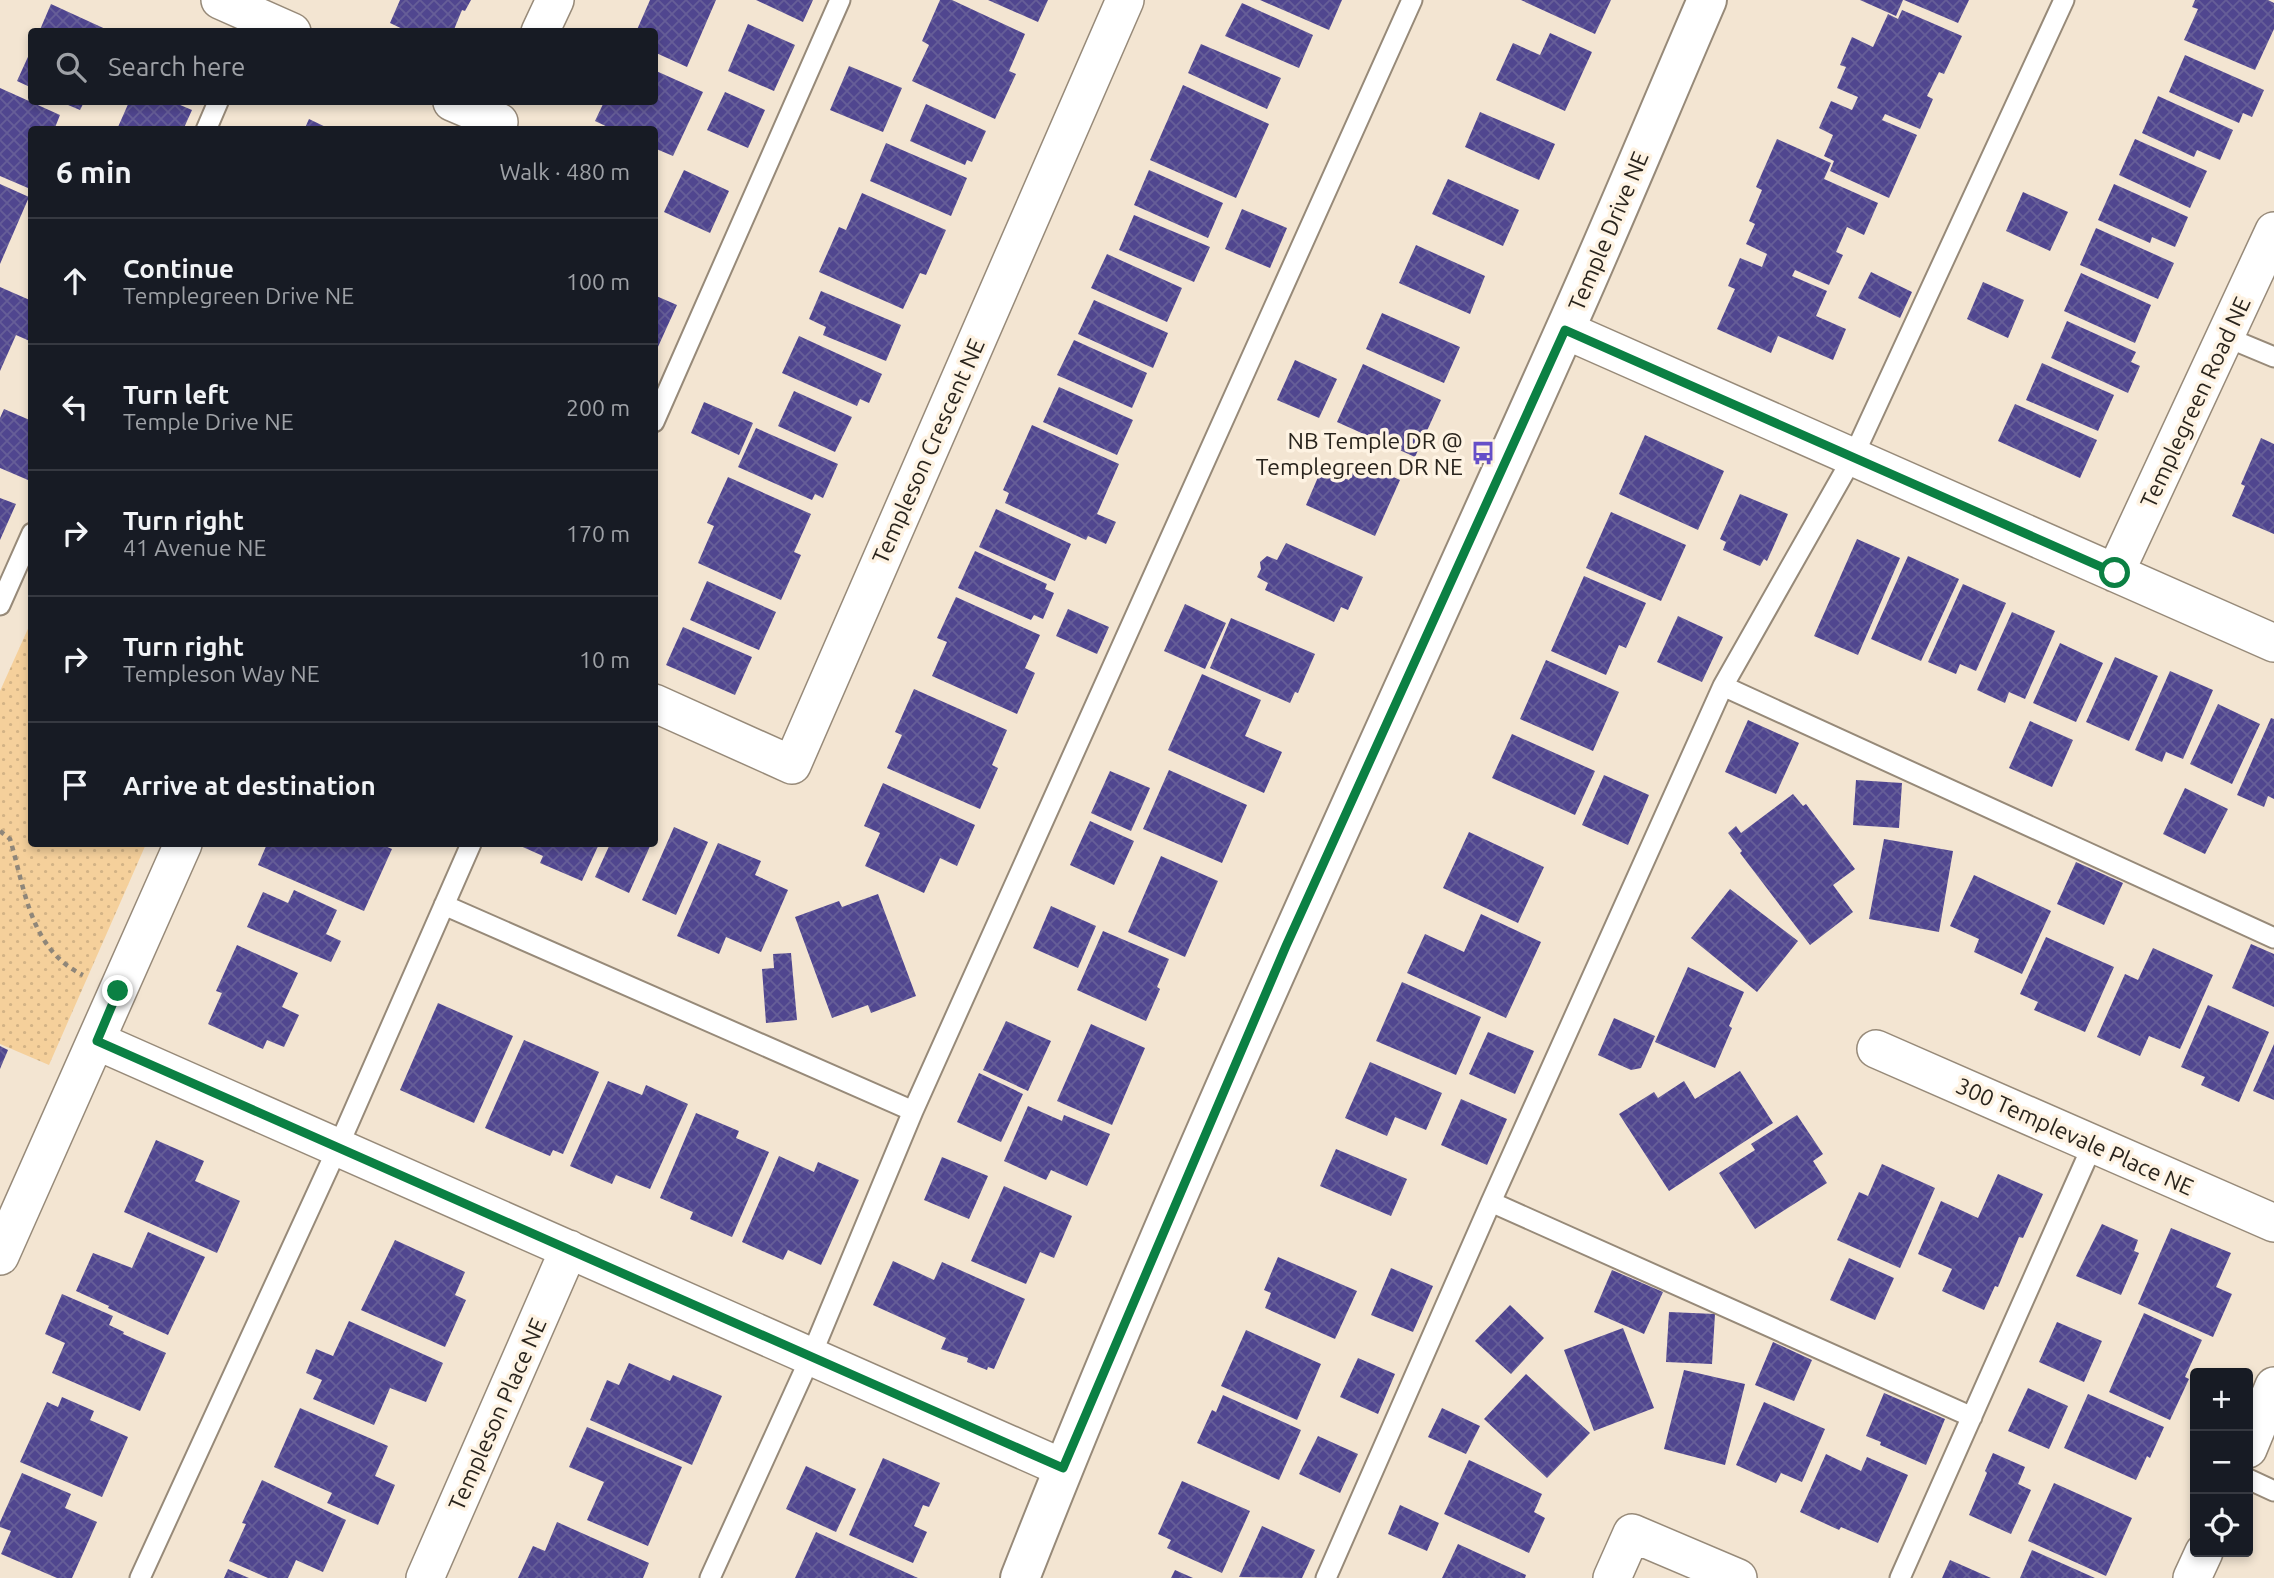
<!DOCTYPE html>
<meta charset="utf-8">
<style>
:root{--surface:#171b24;--page:#242831;--text:#f1f3f6;--muted:#9ea1a6;--line:#363941}
body{margin:0;font-family:Ubuntu,sans-serif;background:var(--page);color:var(--text)}
.controls{position:absolute;right:21px;bottom:21px;display:grid;overflow:hidden;border-radius:7px;box-shadow:0 4px 10px #0003}
.controls button{width:63px;height:63px;display:grid;place-items:center;padding:0;border:0;border-bottom:2px solid var(--line);background:var(--surface);color:var(--text);font:35px sans-serif}
.stop{position:absolute;width:21px;height:21px;margin:-16px;border:5px solid #0b8043;border-radius:50%;background:#fff}
.stop.end{background:#0b8043;border-color:#fff;box-shadow:0 2px 7px #0008}
.list{margin:0;padding:0;list-style:none}
h2{display:flex;justify-content:space-between;align-items:center;height:91px;margin:0;padding:0 28px;font-size:30px}
h2 small{font-size:23px;font-weight:400;color:var(--muted)}
.list li{display:grid;grid-template-columns:46px 1fr auto;gap:21px;align-items:center;box-sizing:border-box;height:126px;padding:0 28px;border-top:2px solid var(--line)}
.list b{display:block;font-size:26px;white-space:nowrap}
.list p{margin:0;font-size:23px;white-space:nowrap;color:var(--muted)}
.list em{font-size:23px;font-style:normal;color:var(--muted)}
.icon{flex:none;width:38px;height:38px;fill:none;stroke:currentColor;stroke-width:2;stroke-linecap:round;stroke-linejoin:round}
.map{position:relative;flex:none;width:2274px;height:1578px;overflow:hidden}
.search{position:absolute;background:var(--surface);box-shadow:0 4px 10px #0003;left:28px;top:28px;width:630px;height:77px;display:flex;align-items:center;gap:18px;box-sizing:border-box;padding:0 24px;border-radius:7px;color:var(--muted);font-size:26px}
.panel{position:absolute;background:var(--surface);box-shadow:0 4px 10px #0003;left:28px;top:126px;width:630px;height:721px;border-radius:7px}
.map>svg:first-child{display:block}
.park{fill:url(#park-dots)}
.building{fill:url(#building-cross-hatch)}
.lines{fill:none;stroke-linecap:round;stroke-linejoin:round}
.service-casing{stroke:#978a79;stroke-width:23}
.minor-casing{stroke:#978a79;stroke-width:40}
.tertiary-casing{stroke:#978a79;stroke-width:42}
.path{stroke:#8f8679;stroke-width:4.5;stroke-dasharray:5 5;stroke-linecap:butt}
.service{stroke:#fff;stroke-width:19}
.minor{stroke:#fff;stroke-width:37}
.tertiary{stroke:#fff;stroke-width:38}
.route{stroke:#0b8043;stroke-width:9}
.labels{text-anchor:middle;dominant-baseline:central;stroke-width:7;stroke-linejoin:round;paint-order:stroke}
.street-label{font-size:23px;fill:#29241d;stroke:#fef3e3}
.poi-label{font-size:23px;fill:#29241d;stroke:#fef3e3;text-anchor:end}
</style>
<div class="map">
<svg width="2274" height="1578" viewBox="0 0 2274 1578">
<defs>
<pattern id="park-dots" width="8" height="8" patternUnits="userSpaceOnUse" patternTransform="scale(1.75)"><rect width="8" height="8" fill="#f5d09b"/><path d="M2 2h.1M6 6h.1" fill="none" stroke="#d2b285" stroke-width="1.8" stroke-linecap="round"/></pattern>
<pattern id="building-cross-hatch" width="8" height="8" patternUnits="userSpaceOnUse" patternTransform="scale(1.75)"><rect width="8" height="8" fill="#50468f"/><path d="M0 0l8 8M0 8l8-8" fill="none" stroke="#665e98"/></pattern>
</defs>
<rect width="100%" height="100%" fill="#f3e5d2"/>
<!-- park -->
<path class="park" d="M31,622L32,844H146L49,1065L0,1044V691Z"/>
<!-- building -->
<path class="building" d="M400,0H471L465,11L462,10L453,32H409L390,23Z
M650,0H716L687,67L654,52V32H636Z
M756,0H813L803,22Z
M940,0H952L1025,34L1009,71L1016,74L995,119L912,81L929,45L922,41Z
M988,0H1048L1038,22Z
M1260,0H1342L1329,30Z
M1521,0H1611L1595,34Z
M1860,0H1903L1896,16Z
M1904,0H1969L1958,23Z
M2195,0H2268L2274,3V29L2255,70L2184,40L2198,9L2192,7Z
M1242,3L1313,35L1299,68L1225,36Z
M51,4L112,32H39Z
M1902,10L1962,36L1944,74L1939,72L1927,96L1933,99L1920,129L1885,114L1882,120L1917,135L1889,198L1830,171L1834,161L1824,156L1833,135L1819,128L1831,101L1852,110L1858,97L1837,88L1846,67L1840,65L1852,37L1873,47L1888,14L1898,19Z
M748,24L795,45L774,91L728,71Z
M1550,33L1592,52L1565,111L1496,80L1513,43L1540,55Z
M1201,44L1281,78L1267,109L1188,73Z
M32,48V88L17,81Z
M2185,55L2264,90L2252,117L2243,113L2239,123L2169,92Z
M849,66L902,88L883,132L830,110Z
M654,70L703,92L673,156L654,148V130H614L595,121L604,102H654Z
M1183,85L1269,124L1236,198L1150,160Z
M0,88L60,115L54,130H32V181L28,188L0,176Z
M725,92L765,110L748,148L707,130Z
M2158,96L2233,130L2220,160L2197,150L2194,157L2142,133Z
M61,102H84L80,110Z
M129,102H173L192,110L183,130H124L118,127Z
M926,104L986,131L972,162L967,160L965,165L910,141Z
M1480,112L1555,144L1539,180L1465,147Z
M309,119L332,130H304Z
M1777,139L1831,163L1824,179L1878,203L1864,235L1847,227L1836,252L1843,255L1829,285L1795,270L1792,276L1827,291L1816,316L1846,329L1833,360L1778,336L1771,353L1717,329L1735,289L1728,286L1740,258L1762,267L1767,254L1746,244L1755,224L1749,221L1762,190L1756,187Z
M2135,139L2207,171L2190,208L2119,175Z
M886,143L967,178L951,216L870,181Z
M684,170L729,191L710,233L664,212Z
M1149,170L1223,203L1208,238L1134,205Z
M1448,179L1519,210L1503,246L1432,214Z
M0,184L29,197L0,264Z
M2114,184L2188,217L2175,247L2152,237L2150,243L2098,220Z
M2023,192L2068,212L2050,251L2006,231Z
M862,193L946,230L926,275L920,273L903,309L819,272L839,227L846,230Z
M1242,209L1287,228L1270,268L1225,249Z
M1134,215L1210,247L1194,282L1119,250Z
M2096,228L2174,263L2158,299L2080,265Z
M1416,245L1485,276L1470,314L1399,283Z
M1107,254L1182,288L1167,322L1091,288Z
M1871,272L1912,292L1900,318L1858,298Z
M2081,273L2151,305L2135,343L2064,311Z
M1983,282L2024,300L2008,338L1967,319Z
M0,287L32,301V342L16,335L0,371Z
M821,291L901,325L886,361L823,335L826,327L809,319Z
M654,295L677,305L657,349L654,348Z
M1094,300L1168,333L1153,368L1078,334Z
M1382,313L1460,347L1444,383L1366,349Z
M2067,321L2136,352L2131,362L2140,366L2128,393L2051,358Z
M799,336L882,374L869,403L860,399L857,406L782,373Z
M1074,340L1147,373L1132,408L1057,375Z
M1295,360L1337,379L1319,418L1277,400Z
M2042,363L2114,395L2098,431L2026,400Z
M1363,364L1441,400L1415,457L1337,422Z
M1059,387L1133,420L1117,455L1043,422Z
M794,391L852,417L835,452L778,426Z
M704,402L753,423L739,455L691,433Z
M2015,404L2097,440L2080,478L1998,441Z
M4,409L32,421V471L28,480L0,468V418Z
M1032,425L1119,464L1097,514L1116,522L1106,544L1088,536L1086,540L1005,503L1009,493L1003,490Z
M756,428L838,464L823,498L815,494L812,500L738,467Z
M1645,435L1724,471L1698,530L1619,494Z
M2261,438L2274,444V534L2232,516L2245,486L2241,484Z
M1358,461L1400,480L1375,536L1306,505L1322,468L1349,480Z
M728,477L811,514L794,552L801,555L781,600L698,563L714,526L707,523Z
M1740,494L1788,514L1767,561L1764,559L1760,566L1723,550L1726,542L1720,539Z
M0,498L16,504L0,540Z
M996,509L1071,544L1055,581L979,547Z
M1611,512L1686,545L1661,601L1586,568Z
M1857,539L1900,558L1858,655L1814,636Z
M1286,543L1363,577L1348,610L1341,607L1334,622L1265,590L1268,583L1257,577L1261,569L1260,562L1267,556L1277,560Z
M975,551L1047,584L1045,589L1054,593L1043,619L1034,615L1031,620L958,588Z
M1908,556L1959,579L1921,661L1871,639Z
M1584,576L1646,603L1626,648L1619,645L1606,675L1551,651Z
M707,581L776,612L759,650L690,620Z
M1963,584L2006,603L1976,671L1960,664L1956,674L1928,662Z
M956,597L1040,635L1025,668L1035,673L1017,714L932,676L947,642L937,638Z
M1185,604L1226,623L1205,669L1164,651Z
M1068,609L1109,627L1097,654L1056,636Z
M2012,612L2055,631L2025,699L2009,692L2005,703L1977,690Z
M1678,616L1723,637L1702,682L1657,662Z
M1231,618L1315,654L1298,693L1295,692L1290,703L1210,668Z
M683,627L752,657L735,695L666,665Z
M2060,643L2103,663L2076,722L2033,703Z
M2115,657L2158,676L2129,741L2086,722Z
M1546,660L1619,692L1593,751L1520,719Z
M2170,671L2213,690L2183,759L2166,752L2162,762L2135,750Z
M1202,674L1261,700L1245,736L1282,752L1264,793L1168,750Z
M914,689L1007,730L992,765L998,768L980,809L887,768L902,735L895,732Z
M2218,704L2260,724L2232,784L2190,764Z
M2271,718L2274,719V799L2268,796L2264,807L2237,795Z
M1748,720L1799,743L1776,794L1725,772Z
M2030,721L2073,740L2052,787L2009,768Z
M1512,734L1595,771L1575,815L1492,778Z
M1169,770L1247,805L1222,863L1143,829Z
M1110,771L1150,788L1131,831L1091,813Z
M1604,775L1649,795L1628,845L1582,825Z
M1856,780L1902,783L1899,828L1853,825Z
M883,783L975,825L957,866L940,858L924,893L865,866L880,833L864,826Z
M2185,788L2228,809L2205,854L2163,834Z
M1793,794L1803,806L1806,804L1855,869L1833,885L1853,912L1810,945L1740,853L1742,851L1728,833L1736,826L1741,833Z
M1090,821L1134,841L1114,885L1070,865Z
M674,827L708,842L676,915L642,900Z
M1469,832L1544,867L1518,923L1443,888Z
M1884,839L1953,851L1939,932L1869,919Z
M718,843L761,861L755,875L788,890L761,952L726,937L719,954L677,936Z
M267,844H380L392,849L364,911L258,865Z
M516,844H599L582,881L540,863L543,856Z
M610,844H651L629,893L595,877Z
M1161,856L1218,881L1185,957L1128,932Z
M2076,862L2123,883L2104,925L2057,904Z
M1974,875L2051,911L2022,974L1974,952L1979,939L1950,926Z
M1730,889L1798,941L1757,992L1691,938Z
M294,890L337,910L326,934L341,941L331,962L247,927L263,892L288,903Z
M878,894L916,996L871,1013L868,1005L832,1018L795,917L839,901L842,907Z
M1051,906L1096,926L1078,968L1033,948Z
M1481,914L1541,942L1506,1018L1407,973L1425,934L1464,952Z
M1103,931L1169,959L1157,987L1160,989L1146,1021L1077,990Z
M2046,937L2114,967L2085,1032L2034,1010L2038,1002L2020,994Z
M2251,944L2274,954V1007L2232,988Z
M237,945L298,973L282,1007L299,1015L284,1047L267,1040L263,1049L208,1024L222,993L216,991Z
M2153,948L2213,975L2180,1049L2149,1036L2140,1056L2097,1037L2125,974L2138,980Z
M791,953L797,1020L766,1023L762,969L774,968L773,954Z
M1688,967L1744,992L1729,1026L1732,1028L1715,1068L1655,1042Z
M1402,982L1481,1017L1456,1075L1376,1041Z
M438,1003L513,1036L474,1123L400,1090Z
M2208,1005L2269,1032L2239,1102L2201,1085L2205,1077L2181,1067Z
M1614,1018L1655,1036L1641,1068L1631,1070L1598,1055Z
M1006,1021L1051,1041L1028,1091L983,1070Z
M1091,1024L1145,1048L1112,1125L1057,1101Z
M1488,1032L1534,1051L1515,1094L1469,1074Z
M524,1040L599,1072L563,1154L553,1150L550,1156L485,1128Z
M2274,1044V1100L2253,1091Z
M0,1046L8,1050L0,1069Z
M1370,1062L1442,1093L1426,1130L1395,1117L1387,1136L1345,1118Z
M1740,1071L1773,1123L1669,1191L1619,1114L1654,1092L1658,1098L1684,1081L1695,1099Z
M979,1073L1023,1094L1001,1142L957,1122Z
M608,1081L642,1095L646,1085L688,1104L650,1189L616,1175L612,1184L570,1166Z
M1461,1099L1507,1119L1487,1165L1441,1145Z
M1028,1106L1062,1121L1064,1115L1110,1134L1087,1186L1051,1170L1046,1180L1004,1161Z
M696,1113L739,1131L736,1138L769,1152L732,1237L690,1219L693,1212L660,1198Z
M1797,1115L1823,1154L1813,1161L1827,1183L1755,1229L1719,1173L1755,1150L1751,1144Z
M156,1140L204,1161L195,1181L240,1201L217,1253L124,1212Z
M1336,1149L1407,1179L1391,1216L1320,1186Z
M779,1156L814,1172L818,1162L859,1180L821,1265L788,1250L783,1260L742,1242Z
M942,1157L988,1176L969,1219L924,1200Z
M1882,1164L1935,1188L1900,1268L1837,1240L1859,1192L1868,1196Z
M1998,1174L2043,1194L2023,1238L2019,1237L1998,1287L1995,1286L1984,1310L1942,1291L1952,1269L1918,1254L1941,1201L1978,1218Z
M1004,1186L1072,1216L1054,1258L1040,1252L1026,1284L971,1261Z
M2102,1224L2138,1240L2134,1251L2139,1253L2121,1295L2076,1276Z
M2171,1228L2231,1253L2216,1287L2232,1294L2213,1337L2138,1304Z
M148,1232L205,1257L168,1335L108,1308L109,1306L76,1291L93,1253L132,1268Z
M395,1240L465,1272L455,1295L466,1300L445,1347L361,1310Z
M1278,1257L1357,1291L1335,1339L1265,1308L1271,1293L1264,1290Z
M1849,1258L1894,1278L1875,1320L1830,1300Z
M893,1261L934,1280L942,1262L1025,1299L994,1369L988,1367L987,1370L967,1362L968,1358L941,1349L946,1338L873,1305Z
M1391,1268L1433,1286L1413,1332L1371,1315Z
M1612,1270L1663,1292L1644,1334L1594,1312Z
M62,1294L113,1316L109,1325L124,1332L123,1334L166,1353L140,1411L52,1373L65,1343L45,1334Z
M1510,1305L1544,1338L1511,1374L1475,1341Z
M1669,1312L1715,1314L1712,1364L1666,1362Z
M2144,1313L2202,1340L2185,1377L2189,1379L2170,1420L2109,1392Z
M349,1321L443,1363L426,1402L390,1388L374,1425L313,1399L322,1380L306,1373L316,1349L333,1356Z
M2057,1322L2102,1341L2084,1382L2039,1362Z
M1623,1328L1654,1408L1594,1431L1564,1350Z
M1246,1330L1321,1364L1297,1420L1221,1386Z
M1773,1342L1812,1360L1794,1401L1755,1385Z
M1358,1358L1395,1374L1378,1414L1340,1397Z
M629,1363L670,1381L673,1375L722,1396L692,1465L590,1420L607,1380L619,1385Z
M1684,1370L1745,1384L1725,1465L1664,1449Z
M1526,1374L1590,1433L1547,1478L1484,1419Z
M2028,1388L2068,1406L2049,1449L2008,1431Z
M1884,1393L1945,1419L1926,1465L1880,1445L1881,1442L1866,1436Z
M2088,1394L2164,1427L2150,1458L2147,1456L2136,1480L2064,1448Z
M1223,1395L1301,1430L1279,1480L1197,1443L1212,1410L1216,1412Z
M62,1397L94,1411L90,1420L128,1437L102,1497L20,1462L47,1402L58,1407Z
M1764,1402L1825,1429L1802,1482L1781,1473L1776,1483L1736,1465Z
M300,1408L388,1446L375,1476L395,1485L378,1525L327,1503L332,1493L274,1467Z
M1442,1408L1480,1426L1466,1454L1428,1437Z
M587,1427L682,1467L648,1546L587,1520L604,1482L569,1467Z
M1318,1436L1358,1454L1340,1493L1299,1474Z
M1993,1453L2025,1467L2018,1484L2031,1490L2011,1534L1969,1515L1987,1473L1985,1471Z
M1826,1454L1861,1471L1867,1457L1908,1475L1878,1543L1841,1527L1839,1530L1800,1512Z
M883,1458L940,1483L929,1507L923,1505L914,1526L927,1532L913,1563L849,1535Z
M1469,1460L1542,1494L1534,1512L1545,1518L1529,1553L1444,1514Z
M806,1466L856,1489L836,1532L786,1509Z
M22,1473L71,1494L65,1508L97,1522L72,1578H57L1,1554L11,1531L0,1527V1522Z
M262,1480L346,1520L323,1572L296,1560L288,1578H268L229,1561L246,1524L242,1523Z
M1182,1481L1250,1511L1222,1573L1167,1548L1171,1540L1158,1534Z
M2054,1483L2132,1518L2106,1576L2028,1541Z
M1400,1505L1439,1523L1427,1551L1388,1534Z
M557,1522L649,1563L643,1578H518L533,1546L545,1551Z
M1262,1526L1315,1550L1302,1578L1239,1577Z
M816,1532L918,1578H795Z
M1458,1544L1526,1575L1525,1578H1442Z
M2032,1550L2095,1578H2020Z
M1950,1560L1991,1578H1942Z
M228,1569L249,1578H224Z
M1175,1570L1193,1578H1171Z"/>
<g class="lines">
<!-- service casing -->
<g class="service-casing">
<path id="service" d="M206,130L218,102
M2226,337L2274,357
M654,422L840,0
M0,605L32,533
M1723,686L2274,938
M444,905L913,1111
M1491,1202L1972,1417
M2248,1479L2274,1491
M140,1578L338,1147L471,844
M710,1578L811,1356L913,1111L1412,0
M1326,1578L1491,1202L1723,686L1853,457L2064,0
M1900,1578L2093,1144"/>
</g>
<!-- minor casing -->
<g class="minor-casing">
<path id="minor" d="M220,0L292,32
M540,32L555,0
M452,102L499,122
M1565,330L2274,643
M2115,573L2274,231
M654,703L792,765L1125,0
M97,1041L1063,1468
M1876,1049L2274,1223
M0,1256L183,844
M2248,1449L2274,1386
M425,1578L569,1249
M1612,1578L1632,1533L1738,1578
M2192,1578L2204,1552"/>
</g>
<!-- tertiary casing -->
<g class="tertiary-casing">
<path id="tertiary" d="M1020,1578C1185,1157 1379,747 1563,334C1613,223 1659,111 1707,0"/>
</g>
<!-- path -->
<path class="path" d="M0,831L10,839C25,889 30,950 83,975"/>
<!-- service -->
<use href="#service" class="service"/>
<!-- minor -->
<use href="#minor" class="minor"/>
<!-- tertiary -->
<use href="#tertiary" class="tertiary"/>
</g>
<g class="lines">
<!-- route -->
<path class="route" d="M118,991L97,1041L1063,1468L1286,946L1565,330L2115,573"/>
</g>
<!-- icons -->
<defs>
<g id="bus-bare" transform="scale(1.89)"><path d="M-5-6H5V4H4V6H2V4H-2V6H-4V4H-5ZM-3.5-4V0h7V-4ZM-3.5 1.2v1.5H-2V1.2ZM2 1.2v1.5H3.5V1.2Z" fill="#654fc8" stroke="#fef3e3" stroke-width="2.5" paint-order="stroke"/></g>
</defs>
<g fill-rule="evenodd">
<use href="#bus-bare" x="1483" y="453"/>
</g>
<g class="labels">
<!-- street labels -->
<g class="street-label">
<text transform="translate(1608 231) rotate(-67)">Temple Drive NE</text>
<text transform="translate(2195 402) rotate(-65)">Templegreen Road NE</text>
<text transform="translate(928 451) rotate(-66)">Templeson Crescent NE</text>
<text transform="translate(2075 1136) rotate(24)">300 Templevale Place NE</text>
<text transform="translate(497 1414) rotate(-66)">Templeson Place NE</text>
</g>
<!-- poi labels -->
<g class="poi-label">
<text x="1463" y="440">NB Temple DR @<tspan x="1463" dy="26">Templegreen DR NE</tspan></text>
</g>
</g>
</svg>
<div class="controls">
<button>+</button>
<button>−</button>
<button><svg class="icon" aria-label="locate" viewBox="0 0 24 24"><circle cx="12" cy="12" r="6"/><path d="M12 2v4M12 18v4M2 12h4M18 12h4"/></svg></button>
</div>
<div class="stop" style="left:2115px;top:573px"></div>
<div class="stop end" style="left:118px;top:991px"></div>
<div class="search"><svg class="icon" aria-label="search" viewBox="0 0 24 24"><circle cx="10" cy="10" r="6"/><path d="M15 15l6 6"/></svg>Search here</div>
<section class="panel">
<h2>6 min<small>Walk · 480 m</small></h2>
<ul class="list">
<li><svg class="icon" aria-label="ahead" viewBox="0 0 24 24"><path d="M12 20V5M6 11l6-6 6 6"/></svg><div><b>Continue</b><p>Templegreen Drive NE</p></div><em>100 m</em></li>
<li><svg class="icon" aria-label="left" viewBox="0 0 24 24"><path d="M17 20v-9H6M10 6l-5 5 5 5"/></svg><div><b>Turn left</b><p>Temple Drive NE</p></div><em>200 m</em></li>
<li><svg class="icon" aria-label="right" viewBox="0 0 24 24"><path d="M7 20v-9h11M14 6l5 5-5 5"/></svg><div><b>Turn right</b><p>41 Avenue NE</p></div><em>170 m</em></li>
<li><svg class="icon" aria-label="right" viewBox="0 0 24 24"><path d="M7 20v-9h11M14 6l5 5-5 5"/></svg><div><b>Turn right</b><p>Templeson Way NE</p></div><em>10 m</em></li>
<li><svg class="icon" aria-label="arrive" viewBox="0 0 24 24"><path d="M6 21V4h12l-3 4 3 4H6"/></svg><div><b>Arrive at destination</b></div></li>
</ul>
</section>
</div>
